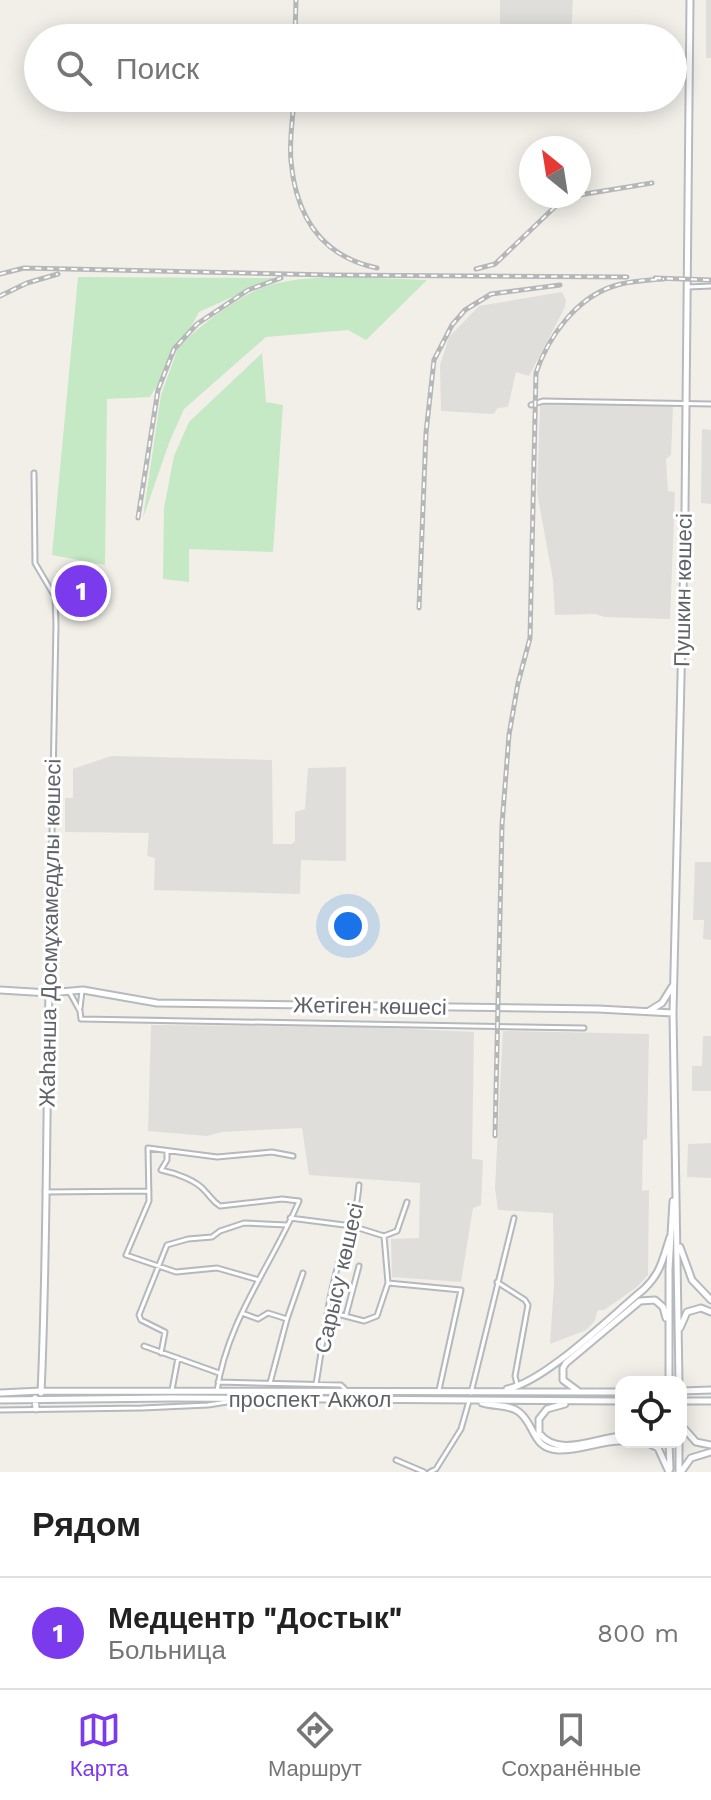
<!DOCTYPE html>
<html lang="ru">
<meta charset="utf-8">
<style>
:root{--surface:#fff;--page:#f6f6f6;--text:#222;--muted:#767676;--line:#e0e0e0;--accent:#7c3aed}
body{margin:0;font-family:"Work Sans",sans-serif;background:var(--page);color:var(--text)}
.controls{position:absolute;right:24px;bottom:24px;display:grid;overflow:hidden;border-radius:16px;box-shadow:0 4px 20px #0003}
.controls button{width:72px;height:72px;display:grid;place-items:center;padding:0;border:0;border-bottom:2px solid var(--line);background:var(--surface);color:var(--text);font:40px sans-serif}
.compass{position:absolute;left:519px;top:136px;width:72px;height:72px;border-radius:50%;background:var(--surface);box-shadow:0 4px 20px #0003;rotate:330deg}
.you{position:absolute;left:348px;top:926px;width:28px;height:28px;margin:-20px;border:6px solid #fff;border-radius:50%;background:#1a73e8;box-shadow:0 0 0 12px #1a73e833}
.badge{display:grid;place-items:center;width:52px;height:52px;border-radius:50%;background:var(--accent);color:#fff;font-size:26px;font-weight:700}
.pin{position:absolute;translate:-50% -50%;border:4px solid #fff;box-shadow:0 2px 8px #0006}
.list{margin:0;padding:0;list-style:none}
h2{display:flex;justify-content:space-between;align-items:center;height:104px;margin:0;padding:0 32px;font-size:34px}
h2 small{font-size:26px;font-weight:400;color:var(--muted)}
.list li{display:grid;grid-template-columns:52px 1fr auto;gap:24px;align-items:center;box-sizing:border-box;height:112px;padding:0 32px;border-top:2px solid var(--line)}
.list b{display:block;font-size:30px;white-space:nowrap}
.list p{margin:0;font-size:26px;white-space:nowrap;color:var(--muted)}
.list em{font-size:26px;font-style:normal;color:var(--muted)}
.icon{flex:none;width:44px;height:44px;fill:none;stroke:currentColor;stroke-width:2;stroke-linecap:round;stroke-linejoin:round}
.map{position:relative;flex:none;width:711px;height:1472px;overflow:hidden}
.search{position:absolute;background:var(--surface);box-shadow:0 4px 20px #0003;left:24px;right:24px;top:24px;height:88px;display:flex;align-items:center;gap:20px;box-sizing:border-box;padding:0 28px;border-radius:44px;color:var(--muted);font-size:30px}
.sheet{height:216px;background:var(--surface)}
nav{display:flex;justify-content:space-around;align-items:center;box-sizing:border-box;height:112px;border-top:2px solid var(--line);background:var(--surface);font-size:22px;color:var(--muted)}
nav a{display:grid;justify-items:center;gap:4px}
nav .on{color:var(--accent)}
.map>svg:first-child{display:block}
.industrial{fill:#e0deda}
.green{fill:#c5e8c5}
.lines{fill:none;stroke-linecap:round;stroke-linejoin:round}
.street-casing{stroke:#b5b8bc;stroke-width:7}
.secondary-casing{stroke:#b6babf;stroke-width:9}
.street{stroke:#fff;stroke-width:3}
.secondary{stroke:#fff;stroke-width:5}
.rail-casing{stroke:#b6b7b8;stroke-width:5}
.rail{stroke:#fff;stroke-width:2;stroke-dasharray:6;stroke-linecap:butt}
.labels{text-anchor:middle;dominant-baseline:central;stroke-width:6;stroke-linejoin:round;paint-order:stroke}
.street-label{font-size:22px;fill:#5f6368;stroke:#fff}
</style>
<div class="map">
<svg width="711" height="1472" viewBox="0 0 711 1472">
<rect width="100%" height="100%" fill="#f1efe8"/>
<!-- industrial -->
<path class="industrial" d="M500,0H573L571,38H500Z
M706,0H711V58H706Z
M562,292L566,300L565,307L529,376L516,372L508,407L498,408L493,414L441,411L440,365L449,337L479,306Z
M545,402L673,407L671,455L666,459L668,491L675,492L670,619L605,617L595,614L555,615L553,580L537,492L540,406Z
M702,429L711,430V504L701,503Z
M111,756L272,760L273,844H292L295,841V812L305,809L308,768L346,767V861L301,860L300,894L154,890L155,858L147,856L149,833L65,832V798H73V769Z
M695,862H711V940L703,939L704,920H693Z
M151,1025L369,1027L474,1032L472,1159L483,1160L481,1205L473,1208L461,1282L392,1277L391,1239L419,1238L420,1183L309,1175L302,1128L221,1132L207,1136L148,1131Z
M503,1031L649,1034L647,1139L643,1140L642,1191L649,1190L648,1275L637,1287L604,1310H598L594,1322L586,1330L550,1344L554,1285L553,1213L498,1210L495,1188Z
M703,1036H711V1091H692V1066H702Z
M711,1143V1178L687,1177L688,1144Z"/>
<!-- green -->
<path class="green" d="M78,277L274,278L199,312L182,343C205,323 231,301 259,289C302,271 380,279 427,280L366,340L348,330L266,337L184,409L169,443L143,518L161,395L177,351L150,397L107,399L105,565L52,555Z
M262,353L266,402L283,405L273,552L189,549V582L163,579L164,508L174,456L189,422Z"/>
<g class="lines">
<!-- street casing -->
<g class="street-casing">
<path id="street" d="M688,287L711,286
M531,405L543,401L711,404
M34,473L35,563L55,597L56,624L49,993
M70,993L80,1011L81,1019L584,1028
M80,1008L82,991
M167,1151V1160L161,1170C175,1173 196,1180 205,1191C211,1197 212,1201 220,1206L282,1199L299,1201C272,1265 227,1320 217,1391
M45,1192L149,1191
M290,1218L352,1226L384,1236
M259,1280L217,1268L176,1272L126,1255L149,1201L148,1148L217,1157L272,1152L293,1156
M497,1282L525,1300L528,1305L515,1376L517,1384
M388,1283L461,1290L439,1390
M330,1312L364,1321L377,1316L388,1283L384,1236L397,1231L407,1202
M242,1313L258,1319L268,1313L287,1319
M346,1315L359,1266
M144,1346L219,1373
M161,1353L165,1332L141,1320L139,1315L167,1245L188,1239L212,1237L220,1231L244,1223L287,1225
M218,1382L341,1385L345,1389
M270,1383L287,1319L303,1273
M316,1384C323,1344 327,1301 339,1262C347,1236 357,1214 359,1185
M172,1390L178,1358
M471,1393L514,1218
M0,1410L142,1408L208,1405L240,1400
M396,1460L424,1472
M430,1472L436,1469L461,1429L469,1401"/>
</g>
<!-- secondary casing -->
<g class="secondary-casing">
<path id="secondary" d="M0,990L49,993L83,990L157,1003L598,1009L673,1013
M649,1011L662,1003L672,987
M680,1247L692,1280L711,1300
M680,1328L687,1312L701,1308L711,1312
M669,1382V1269L673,1201
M679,1382L673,1013L685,510L690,0
M507,1389C545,1382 611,1316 644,1289C661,1273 663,1258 670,1237
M578,1391L563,1380V1368L566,1363L640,1301L655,1300L663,1307L666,1318
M681,1391L711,1390
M0,1393L41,1391L621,1392
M41,1393C47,1260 46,1126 49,993
M35,1398L36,1409
M0,1400L172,1398L621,1401
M681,1401H711
M482,1403C494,1407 509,1404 519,1412C535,1424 532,1449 558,1450C579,1451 600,1441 621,1441
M565,1404L547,1409L539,1419V1433C558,1458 595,1438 621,1436
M681,1425L696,1442L711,1445
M646,1442L658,1448L669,1472
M669,1442L670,1469
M679,1472V1442
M681,1472L691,1458L711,1452"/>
</g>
<!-- street -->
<use href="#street" class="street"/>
<!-- secondary -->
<use href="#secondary" class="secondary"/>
<!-- rail casing -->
<g class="rail-casing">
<path id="rail" d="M295,38L296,0
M294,98C293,118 289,140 291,161C296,216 320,256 377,268
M579,195L652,183
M476,269L495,264L559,203L576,196
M0,274L24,268L330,275L627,277
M655,278L711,280
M0,296L27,283L58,274
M138,518L158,390L174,349L197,324L248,290L281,278
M419,608L426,433L434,360L452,325L465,310L491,294L560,285
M495,1136L502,825L509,735L518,683L530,638L536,373C548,337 576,298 614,286C629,281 647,280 664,279"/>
</g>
<!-- rail -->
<use href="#rail" class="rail"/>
</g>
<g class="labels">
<!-- street labels -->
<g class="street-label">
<text transform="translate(683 590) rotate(-89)">Пушкин көшесі</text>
<text transform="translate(50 933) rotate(-89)">Жаһанша Досмұхамедұлы көшесі</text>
<text transform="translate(370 1006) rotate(1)">Жетіген көшесі</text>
<text transform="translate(339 1278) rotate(-77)">Сарысу көшесі</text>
<text x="310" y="1399">проспект Акжол</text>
</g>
</g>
</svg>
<div class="controls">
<button><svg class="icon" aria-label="locate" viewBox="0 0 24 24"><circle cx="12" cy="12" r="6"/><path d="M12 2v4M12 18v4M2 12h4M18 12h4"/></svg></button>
</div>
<svg class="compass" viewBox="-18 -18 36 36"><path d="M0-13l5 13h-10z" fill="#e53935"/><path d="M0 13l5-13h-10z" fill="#767676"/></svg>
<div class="you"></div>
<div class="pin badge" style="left:81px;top:591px">1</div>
<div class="search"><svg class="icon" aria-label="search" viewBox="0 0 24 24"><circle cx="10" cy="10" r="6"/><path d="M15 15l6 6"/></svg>Поиск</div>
</div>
<section class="sheet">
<h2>Рядом<small></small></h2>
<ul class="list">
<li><span class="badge">1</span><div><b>Медцентр &quot;Достык&quot;</b><p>Больница</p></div><em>800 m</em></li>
</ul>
</section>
<nav>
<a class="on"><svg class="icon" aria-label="map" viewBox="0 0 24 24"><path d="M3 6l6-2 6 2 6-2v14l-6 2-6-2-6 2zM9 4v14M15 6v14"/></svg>Карта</a>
<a><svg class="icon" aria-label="directions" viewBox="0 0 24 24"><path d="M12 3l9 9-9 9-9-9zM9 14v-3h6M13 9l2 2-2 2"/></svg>Маршрут</a>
<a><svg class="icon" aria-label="saved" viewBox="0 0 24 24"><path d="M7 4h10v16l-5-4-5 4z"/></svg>Сохранённые</a>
</nav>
